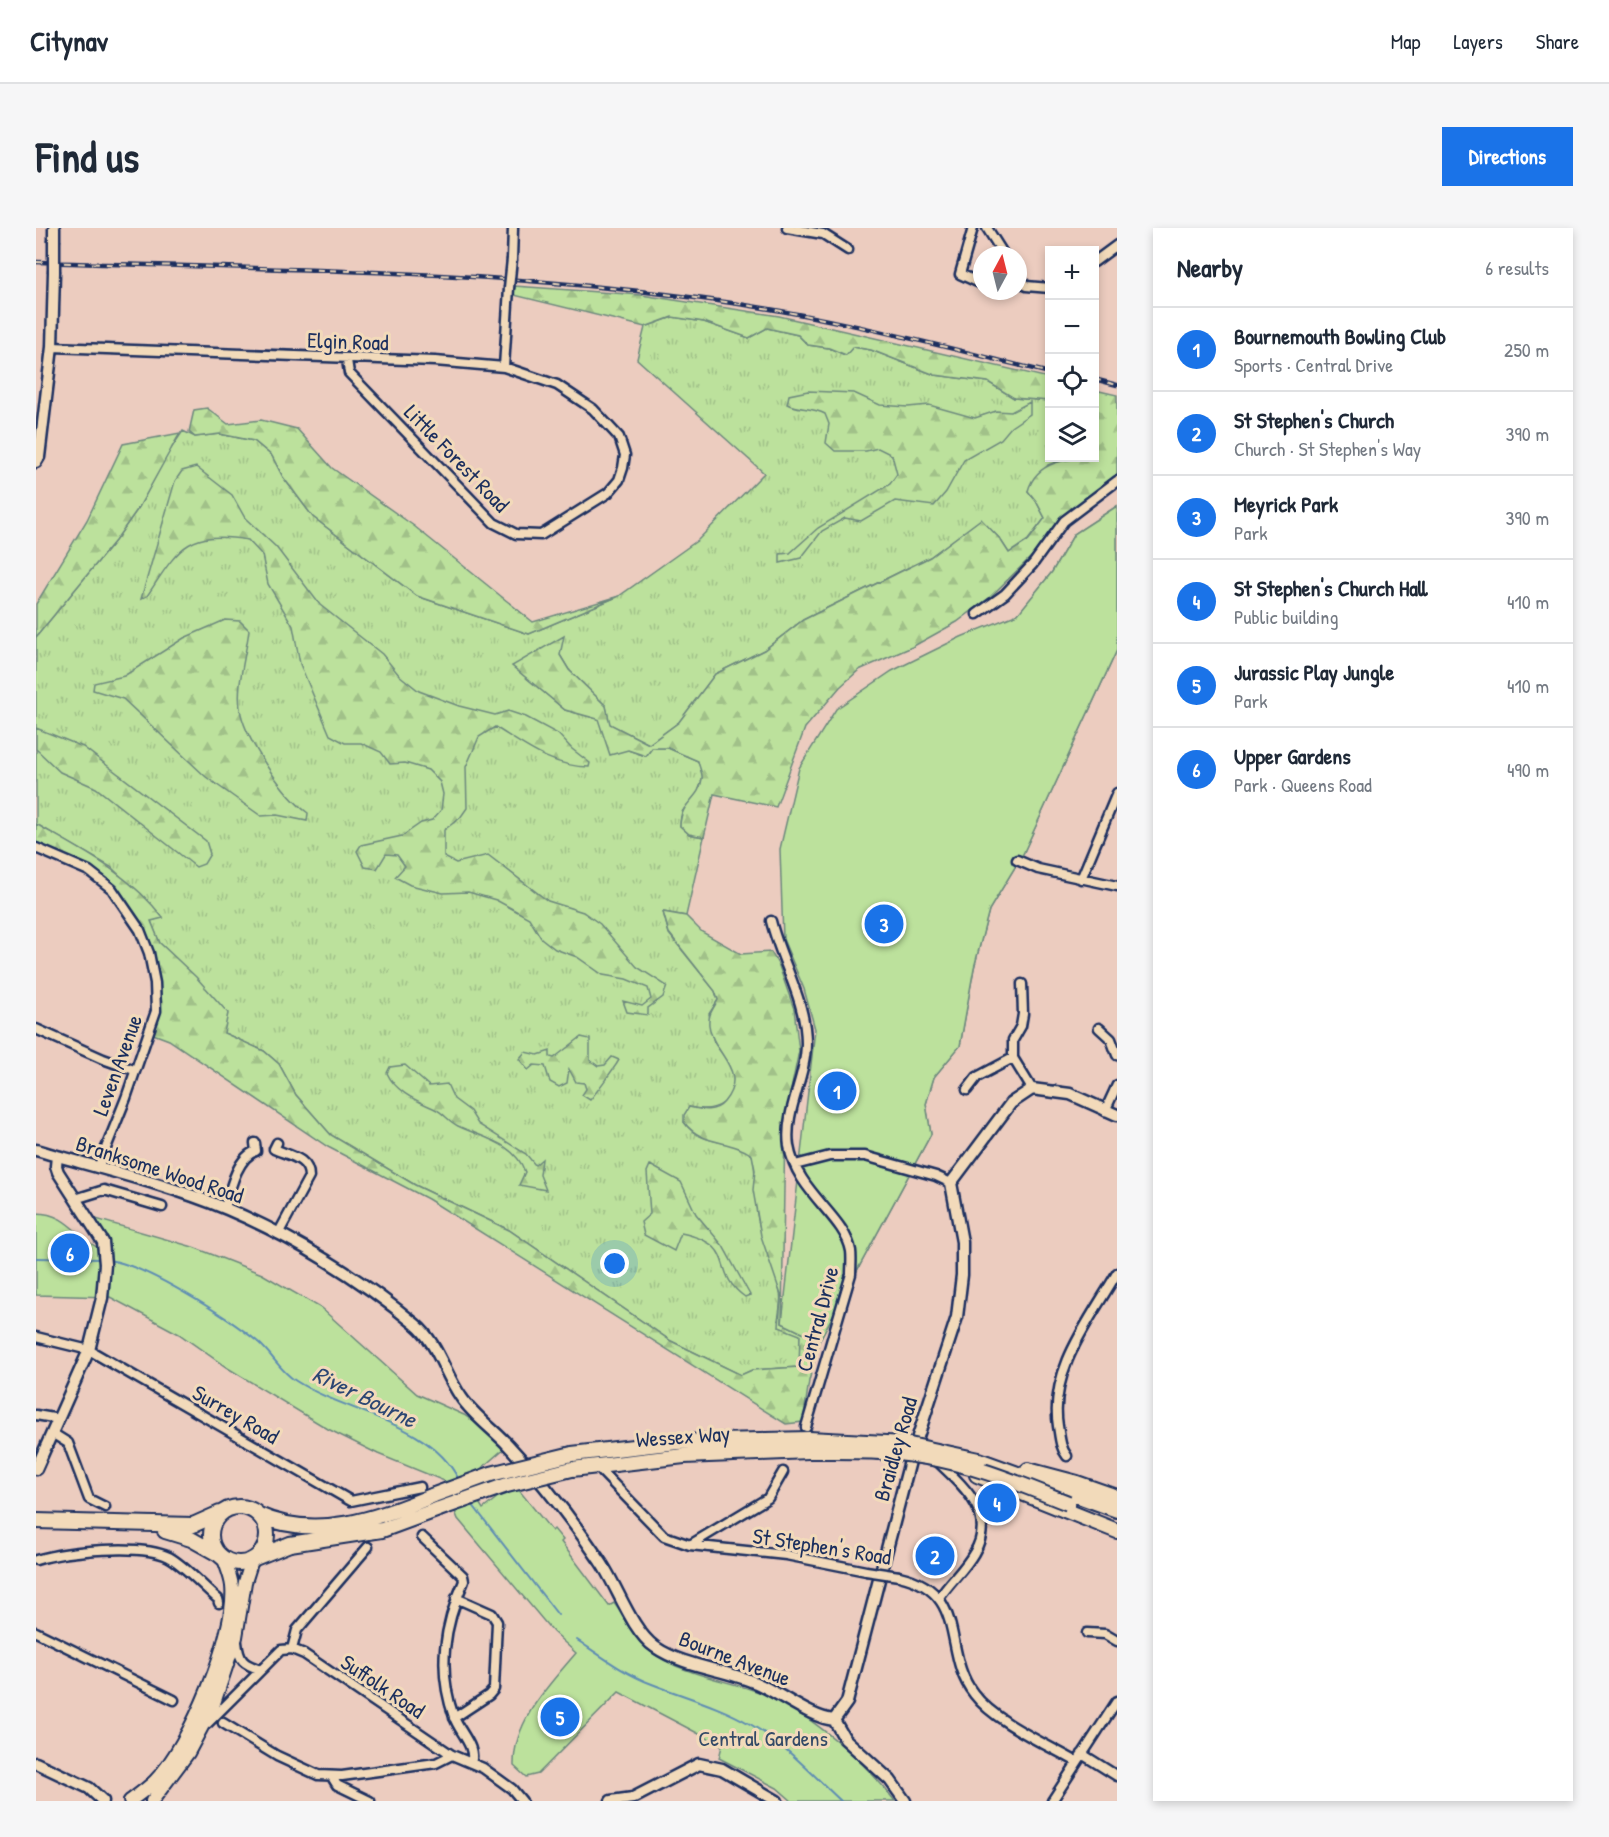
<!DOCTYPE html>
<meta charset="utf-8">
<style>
:root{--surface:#fff;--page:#f6f6f7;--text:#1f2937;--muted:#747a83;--line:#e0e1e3;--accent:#1a73e8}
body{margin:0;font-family:"Patrick Hand",sans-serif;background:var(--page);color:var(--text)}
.controls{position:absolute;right:18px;top:18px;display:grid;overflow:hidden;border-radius:0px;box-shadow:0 3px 9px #0003}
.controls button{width:54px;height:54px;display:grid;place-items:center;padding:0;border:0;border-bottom:2px solid var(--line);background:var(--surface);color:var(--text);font:30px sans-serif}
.compass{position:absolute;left:937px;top:18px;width:54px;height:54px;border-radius:50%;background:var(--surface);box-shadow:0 3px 9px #0003;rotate:7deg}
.you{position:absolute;left:579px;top:1036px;width:21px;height:21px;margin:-15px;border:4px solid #fff;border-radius:50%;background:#1a73e8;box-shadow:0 0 0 9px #1a73e833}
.badge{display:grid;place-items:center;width:39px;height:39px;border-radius:50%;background:var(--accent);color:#fff;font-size:20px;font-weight:700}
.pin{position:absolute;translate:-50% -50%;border:3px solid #fff;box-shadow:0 2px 6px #0006}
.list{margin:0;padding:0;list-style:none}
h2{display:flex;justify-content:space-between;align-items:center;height:78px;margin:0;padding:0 24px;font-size:26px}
h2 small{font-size:20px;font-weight:400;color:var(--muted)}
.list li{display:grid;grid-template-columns:39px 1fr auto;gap:18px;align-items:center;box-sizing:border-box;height:84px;padding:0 24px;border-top:2px solid var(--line)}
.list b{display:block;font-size:22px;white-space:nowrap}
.list p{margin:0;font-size:20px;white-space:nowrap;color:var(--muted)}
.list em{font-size:20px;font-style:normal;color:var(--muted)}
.icon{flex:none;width:33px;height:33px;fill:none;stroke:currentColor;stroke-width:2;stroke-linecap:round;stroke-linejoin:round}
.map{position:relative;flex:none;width:1081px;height:1573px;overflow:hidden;border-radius:0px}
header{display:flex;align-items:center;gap:36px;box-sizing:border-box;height:84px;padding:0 30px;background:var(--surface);border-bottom:2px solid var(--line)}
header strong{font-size:28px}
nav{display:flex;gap:33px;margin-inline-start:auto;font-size:21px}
.intro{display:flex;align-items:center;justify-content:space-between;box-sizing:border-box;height:144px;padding:0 36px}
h1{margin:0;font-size:42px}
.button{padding:15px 27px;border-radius:0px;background:var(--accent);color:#fff;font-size:21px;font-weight:700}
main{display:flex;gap:36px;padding:0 36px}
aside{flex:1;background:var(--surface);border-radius:0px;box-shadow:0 3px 9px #0003}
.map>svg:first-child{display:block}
.grass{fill:url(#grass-tufts);stroke:#6c887d;stroke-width:1.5}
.forest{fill:url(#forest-firs);stroke:#6c887d;stroke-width:1.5}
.park{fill:#bce19c;stroke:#6c887d;stroke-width:1.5}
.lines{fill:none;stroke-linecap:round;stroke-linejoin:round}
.stream{stroke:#5e8db3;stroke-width:2}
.minor-casing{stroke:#1b2f5e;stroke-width:13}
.tertiary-casing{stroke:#1b2f5e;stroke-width:15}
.secondary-casing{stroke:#1b2f5e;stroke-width:16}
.trunk-casing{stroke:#1b2f5e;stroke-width:18}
.minor{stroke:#f2daba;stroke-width:8}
.tertiary{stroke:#f2daba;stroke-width:10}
.secondary{stroke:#f2daba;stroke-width:12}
.trunk{stroke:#f2daba;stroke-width:14}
.rail-casing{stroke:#1b2f5e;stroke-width:4.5}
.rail{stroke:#f2daba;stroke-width:2;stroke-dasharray:7;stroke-linecap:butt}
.minor-bridge-casing{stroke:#1b2f5e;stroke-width:13;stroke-linecap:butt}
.tertiary-bridge-casing{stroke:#1b2f5e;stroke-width:15;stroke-linecap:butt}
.trunk-bridge-casing{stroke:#1b2f5e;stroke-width:18;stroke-linecap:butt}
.minor-bridge{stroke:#f2daba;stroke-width:8}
.tertiary-bridge{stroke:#f2daba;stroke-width:10}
.trunk-bridge{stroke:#f2daba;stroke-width:14}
.labels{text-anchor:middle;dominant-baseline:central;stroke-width:6;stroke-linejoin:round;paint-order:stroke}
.street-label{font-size:22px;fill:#1b2f5e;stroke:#f2daba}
.park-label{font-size:22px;fill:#334a67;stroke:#f2daba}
.water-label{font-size:24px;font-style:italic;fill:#2c4673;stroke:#f2daba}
</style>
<header>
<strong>Citynav</strong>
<nav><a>Map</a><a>Layers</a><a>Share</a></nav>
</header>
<div class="intro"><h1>Find us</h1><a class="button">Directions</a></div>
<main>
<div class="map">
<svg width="1081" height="1573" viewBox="0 0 1081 1573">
<defs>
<pattern id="grass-tufts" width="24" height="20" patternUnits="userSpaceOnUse" patternTransform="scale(1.5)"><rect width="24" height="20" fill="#bce19c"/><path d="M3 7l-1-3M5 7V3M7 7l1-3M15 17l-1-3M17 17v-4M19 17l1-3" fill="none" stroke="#a1c189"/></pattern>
<pattern id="forest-firs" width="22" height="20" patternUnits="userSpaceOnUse" patternTransform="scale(1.5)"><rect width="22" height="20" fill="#bce19c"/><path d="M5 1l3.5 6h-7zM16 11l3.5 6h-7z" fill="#a1c189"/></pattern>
</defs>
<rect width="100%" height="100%" fill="#ecccbf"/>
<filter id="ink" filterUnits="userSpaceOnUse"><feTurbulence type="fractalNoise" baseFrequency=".0167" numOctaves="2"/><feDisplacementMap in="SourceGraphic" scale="12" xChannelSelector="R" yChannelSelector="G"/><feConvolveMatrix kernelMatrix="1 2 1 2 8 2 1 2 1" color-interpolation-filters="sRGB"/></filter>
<g filter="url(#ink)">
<!-- grass -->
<path class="grass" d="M637,89L668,94L713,110L731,100L762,107L772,117L793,120L809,127L817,119L835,122L899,147L952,154L978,170L1013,173L1014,230H1031L1012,237L992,263L1000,273L1009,290L992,312L973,325L964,311L945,292L894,329L767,392L728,422L679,446L643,494L613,516L573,496L570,478L533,442L524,427L477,438L529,482L562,491L592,522L610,528L616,520H632L662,533L667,548C665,554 664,562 660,568C650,582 645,576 644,598L653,606L668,609L650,688L627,684L633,706L679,763L682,772L673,786C675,794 675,806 678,814C683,824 693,831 696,842C704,873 680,886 653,879L648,894C667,922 702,909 716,927C720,932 719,974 721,986C725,1013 739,1037 744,1065C746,1073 743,1084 742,1092L764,1107V1139L716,1142L705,1147L635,1113L473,1002L379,957L295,907L260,867L243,836L228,823L188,805L144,735L124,716L115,693L127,689L75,639L0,596V409L79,313L103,279L132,225L147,203L159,209L183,206L218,213L236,228L247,249L277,289L381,368L493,406L583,368L662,312L728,245L601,131L609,99Z"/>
<!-- forest -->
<path class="forest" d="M478,58L605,67L743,88L1013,150V173L978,170L952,154L899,147L835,122L817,119L810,127L793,120L772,117L762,107L731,100L713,110L668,94L636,89L609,99L478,67Z
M1059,162L1081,167V246L1030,286L996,328L953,370L921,394L876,419L823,442L804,459L769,500L740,579L678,566L668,609L653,606L644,598C645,572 663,573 666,551C667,546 663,539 662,533L632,520H616L610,528L592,522L574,527L562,491L529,482L476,438L528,408L524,427L533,442L570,478L574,496L613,516L643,494L679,446L728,422L767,392L894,329L945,291L964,311L973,325L992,313L1009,290L1000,273L992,263C1000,233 1032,230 1058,230Z
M772,163L818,165L844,177L872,179L893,177L939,190L960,183L975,184L994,174V186L975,199L965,211L928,232L910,264L898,278L859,273L825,293L809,290L786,303L765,330L744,335V326L754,325L782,300L854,256L861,246L856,227L842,220L830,223H799L790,215L793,196L789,186C776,179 763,182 751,176L753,167Z
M171,180L192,196L225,192L261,201L296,240L378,298L497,394L583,368L493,406L381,368L277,289L247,249L236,228L218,213L184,206L159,209L153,204L158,182Z
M144,205L103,279L79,313L0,409V376L51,292L87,216Z
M160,239L196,267L209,290L240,319L284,377L346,426L363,447L383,463L423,478L459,487L472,483L490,489L522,506L536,521L554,535L553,539C516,539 488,517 459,499L443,509L430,539L431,580L424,590L408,602V629L420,635L452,627L512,673L547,684L564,696L601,739L631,758L627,769L612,780V787L591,784L587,773L606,778L615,771L612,760L590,751L567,747L541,729L519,721L505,710L493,690L460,672L432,664L407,665L374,657L359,649L369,638L361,627L350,626L341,641L329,639L321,623L325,617L366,608L385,595L396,592L405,582L407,566L404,554L392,542L369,535L354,536L345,524L325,515H309L294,507L264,436L257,398L232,356L226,327L212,312C150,302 143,320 111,368L105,371L139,253L146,243Z
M1081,278V422L987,626L953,682L938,740L924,818L898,849L890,876L895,906L783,1113L773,1153L767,1194L750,1196L392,971L292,919L133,812L112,804L120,783L119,755L103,701L64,650L0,620V596C47,623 94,646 127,690L115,693L124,715L160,749L192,785L188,805L228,823L243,836L260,867L295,907L379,957L473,1002L635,1113L705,1147L716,1142L763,1139L764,1107L743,1099L745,1067L725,1008L717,962L719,942L716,927C694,911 665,918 648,894V887L653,879C666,882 679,885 688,874C714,842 676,826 673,797C672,786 677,781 682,772L679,763L633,705L627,684L650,688L666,704L705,726L735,724L743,738L758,781L763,823L749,891L746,1095L783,1113L982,386L1016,344L1038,306Z
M189,392L204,393L213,402C210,428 199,460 205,486C212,515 248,568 272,585L271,593L241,587L225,588L170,549L87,471L57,462L58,455L88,448L148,410Z
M0,500L47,519L170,613L174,626L168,636L160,639L60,560L24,544L0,521Z
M545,809L554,811V832L562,838L569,837L576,829L583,832C582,835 556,870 554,872L546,867L550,861L548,855L540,854L533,841L531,855L523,859L514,854L509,838L498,837L492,842L483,831L489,824L502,827L514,823V829L518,830Z
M369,837L393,858L411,856L418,871L434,883L442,896L490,926L499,937L506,931L504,947L510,962L483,957L489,944C479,915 447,910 422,898C413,894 408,885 399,881C382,873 360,865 351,845L354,839Z
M614,937L645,954L660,986L687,1018L714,1067L709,1069C672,1042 705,1018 645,1005L638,1023L608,1007L605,994L614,986L611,944Z"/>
<!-- park -->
<path class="park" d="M1081,278V422L987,626L953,682L938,740L924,818L898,849L890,876L895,906L783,1113L746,1095L779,801L768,761L747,711L744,621L763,540L800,481L856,443L925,409L982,386L1016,344L1038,306Z
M0,985C34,985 42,1014 68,1022L57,990L157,1019L226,1046L285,1080L381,1166L428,1187L472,1217L440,1245L413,1255L342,1226L292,1201L190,1139L143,1106L74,1069L0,1067Z
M478,1256L516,1303L518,1301L527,1312L525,1314L573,1378L578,1375C587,1387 594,1402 603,1413C631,1446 694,1451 733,1468C777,1488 830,1535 859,1573H756L741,1560L683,1530L686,1518L583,1464L502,1546L490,1549L478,1538C477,1493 513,1457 540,1425L517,1404L422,1291L418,1281L442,1273L447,1281Z"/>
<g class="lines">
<!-- stream -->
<path class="stream" d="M0,1030L66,1031
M71,1032C107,1035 193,1090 222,1114C236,1126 244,1143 260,1153C311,1186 394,1193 423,1252
M436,1276L522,1387
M541,1412C565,1428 589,1446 616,1456C649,1469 683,1478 714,1496C748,1515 777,1547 805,1573"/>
<!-- minor casing -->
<g class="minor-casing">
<path id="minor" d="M751,0L787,6L812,22
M937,0L924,46L946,56
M951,0L968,27
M476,31L477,0
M1058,34L1081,17
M982,47L990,58L1014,60
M16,119L399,133L468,139L521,157L557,181L583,209L589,227L587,240L583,252L572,265L505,307L480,306L458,295L313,145L311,132
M468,139L473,60
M941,386L969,366L997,336L1028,293L1081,253
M0,620L53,643L76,661L104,702L113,725L119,755L120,783L90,870L62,940
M981,632L1002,641L1081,658
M1045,651L1081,565
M735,693C745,734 770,772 770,815C770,850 748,883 753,918C760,963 809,989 815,1023C816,1031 815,1039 815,1046L770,1199
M986,756L987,786L985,798L977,812V830L996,861
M1063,800L1075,811L1081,827
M0,801L67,831L98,842
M931,862L941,849L977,830
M1069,883L1081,857
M241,915L238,921C254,928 273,930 273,949L242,1006
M759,937L794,928H829L900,948L915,955
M39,971L68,962L126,979
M189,980C194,962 201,929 220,923L219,915
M0,1109L53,1122L315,1273L384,1259
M0,1187L23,1191
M16,1205L32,1215L53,1271L69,1279
M1031,1228C1024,1219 1024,1209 1022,1198C1013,1142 1054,1092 1081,1045
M900,1232C926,1257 962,1286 938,1325C929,1341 914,1354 904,1369
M566,1244L628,1308L654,1317L750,1327L830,1343
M386,1309L427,1348L428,1353C408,1398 401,1441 418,1489C423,1504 441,1519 435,1535
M654,1317L732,1270L747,1244
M0,1332C30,1323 105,1315 133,1329C148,1337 168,1359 182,1371L183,1375
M863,1348C934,1364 905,1425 938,1466C959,1494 1010,1516 1041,1534
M0,1404L138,1472
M1051,1405L1069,1406L1081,1413
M201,1414C203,1433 207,1436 225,1442
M256,1421L261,1402L332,1319
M418,1490L453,1467L458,1461L461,1394L456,1386L420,1370
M187,1495L241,1528L282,1547L306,1548L400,1535L416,1527
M171,1496L245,1422L256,1421L268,1426L416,1527L447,1540L476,1561L486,1573
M1046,1526L1081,1548
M296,1549L301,1557L334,1573
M1016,1573L1081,1473"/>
</g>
<!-- tertiary casing -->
<g class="tertiary-casing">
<path id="tertiary" d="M18,0V12
M0,234L3,229L16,119L18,44
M0,922C63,940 131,956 191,981C257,1009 324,1050 379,1096C402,1115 408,1145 425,1169C437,1187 457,1201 472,1217C505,1252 537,1293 564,1333C581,1357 595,1402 619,1419C648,1439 689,1441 720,1455C744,1465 775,1490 798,1492
M0,1241L53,1122L66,1070L69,1036L67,1014L22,944L20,938L21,928
M798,1492L811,1474L874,1233L921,1089L926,1047V1014L915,955L975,875L996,861L1034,866L1081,887
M798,1492L809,1511L854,1552L869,1573
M0,1535L53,1560L67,1573
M575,1573L597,1570L663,1536L686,1541L741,1573"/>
</g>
<!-- secondary casing -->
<g class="secondary-casing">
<path id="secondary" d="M94,1573C102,1567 112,1560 119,1553C153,1519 201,1405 196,1358C195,1349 191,1340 188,1331
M116,1573L152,1525L177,1478L200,1409L209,1354L216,1332"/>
</g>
<!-- trunk casing -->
<g class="trunk-casing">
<path id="trunk" d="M536,1226L641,1214L773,1211
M943,1232L1081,1282
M536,1241L648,1228L773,1223
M992,1242L1041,1255L1081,1269
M941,1247L1081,1303
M175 1307a28 28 0 1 1 56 0a28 28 0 1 1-56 0Z
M223,1287C280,1313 344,1290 398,1267
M0,1293L157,1297L184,1285
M129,1303L155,1311L182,1326
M219,1330L254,1316L346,1302L403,1281"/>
</g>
<!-- minor -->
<use href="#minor" class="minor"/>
<!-- tertiary -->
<use href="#tertiary" class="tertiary"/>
<!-- secondary -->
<use href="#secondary" class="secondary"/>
<!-- trunk -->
<use href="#trunk" class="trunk"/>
<!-- rail casing -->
<g class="rail-casing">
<path id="rail" d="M0,34C227,41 457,41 682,73C794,88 904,118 1014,145
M1058,151L1081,157"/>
</g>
<!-- rail -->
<use href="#rail" class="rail"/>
<!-- minor-bridge casing -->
<g class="minor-bridge-casing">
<path id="minor-bridge" d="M473,60L476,31
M830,1343L863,1348"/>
</g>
<!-- tertiary-bridge casing -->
<g class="tertiary-bridge-casing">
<path id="tertiary-bridge" d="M18,12V44"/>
</g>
<!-- trunk-bridge casing -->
<g class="trunk-bridge-casing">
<path id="trunk-bridge" d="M773,1211L869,1216L943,1232
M773,1223C810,1223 847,1222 884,1228C935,1235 984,1256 1032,1275
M398,1267L455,1246L536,1226
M403,1281L471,1257L536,1241"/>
</g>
<!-- minor-bridge -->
<use href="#minor-bridge" class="minor-bridge"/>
<!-- tertiary-bridge -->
<use href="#tertiary-bridge" class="tertiary-bridge"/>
<!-- trunk-bridge -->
<use href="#trunk-bridge" class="trunk-bridge"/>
</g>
</g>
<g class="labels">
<!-- street labels -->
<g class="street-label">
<text transform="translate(312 113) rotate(2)">Elgin Road</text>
<text transform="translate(421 230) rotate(46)">Little Forest Road</text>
<text transform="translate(81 837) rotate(-70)">Leven Avenue</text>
<text transform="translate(124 941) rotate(18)">Branksome Wood Road</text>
<text transform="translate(781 1091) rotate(-75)">Central Drive</text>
<text transform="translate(200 1186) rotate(30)">Surrey Road</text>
<text transform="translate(647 1208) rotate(-4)">Wessex Way</text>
<text transform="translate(859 1221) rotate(-74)">Braidley Road</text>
<text transform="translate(786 1318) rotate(9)">St Stephen's Road</text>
<text transform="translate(699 1430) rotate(21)">Bourne Avenue</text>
<text transform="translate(347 1458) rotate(34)">Suffolk Road</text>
</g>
<!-- park labels -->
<g class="park-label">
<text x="727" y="1510">Central Gardens</text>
</g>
<!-- water labels -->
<g class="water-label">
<text transform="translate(329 1168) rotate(26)">River Bourne</text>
</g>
</g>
</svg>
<div class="controls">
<button>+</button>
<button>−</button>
<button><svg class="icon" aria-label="locate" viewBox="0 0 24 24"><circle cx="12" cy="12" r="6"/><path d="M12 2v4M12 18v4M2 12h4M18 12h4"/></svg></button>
<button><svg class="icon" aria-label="layers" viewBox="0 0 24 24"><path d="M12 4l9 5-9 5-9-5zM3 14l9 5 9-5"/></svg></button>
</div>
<svg class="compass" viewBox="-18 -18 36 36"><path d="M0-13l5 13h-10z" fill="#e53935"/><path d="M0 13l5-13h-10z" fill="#747a83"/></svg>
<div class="you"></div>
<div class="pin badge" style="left:801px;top:863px">1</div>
<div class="pin badge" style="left:899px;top:1328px">2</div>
<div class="pin badge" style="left:848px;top:696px">3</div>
<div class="pin badge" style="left:961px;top:1275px">4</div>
<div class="pin badge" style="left:524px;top:1489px">5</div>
<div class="pin badge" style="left:34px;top:1025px">6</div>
</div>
<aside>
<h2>Nearby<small>6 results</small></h2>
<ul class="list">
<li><span class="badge">1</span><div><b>Bournemouth Bowling Club</b><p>Sports · Central Drive</p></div><em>250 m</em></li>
<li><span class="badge">2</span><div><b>St Stephen's Church</b><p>Church · St Stephen's Way</p></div><em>390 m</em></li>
<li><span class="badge">3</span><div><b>Meyrick Park</b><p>Park</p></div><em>390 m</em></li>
<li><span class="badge">4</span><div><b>St Stephen's Church Hall</b><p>Public building</p></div><em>410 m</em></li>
<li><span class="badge">5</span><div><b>Jurassic Play Jungle</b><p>Park</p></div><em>410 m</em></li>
<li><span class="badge">6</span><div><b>Upper Gardens</b><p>Park · Queens Road</p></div><em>490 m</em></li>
</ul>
</aside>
</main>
